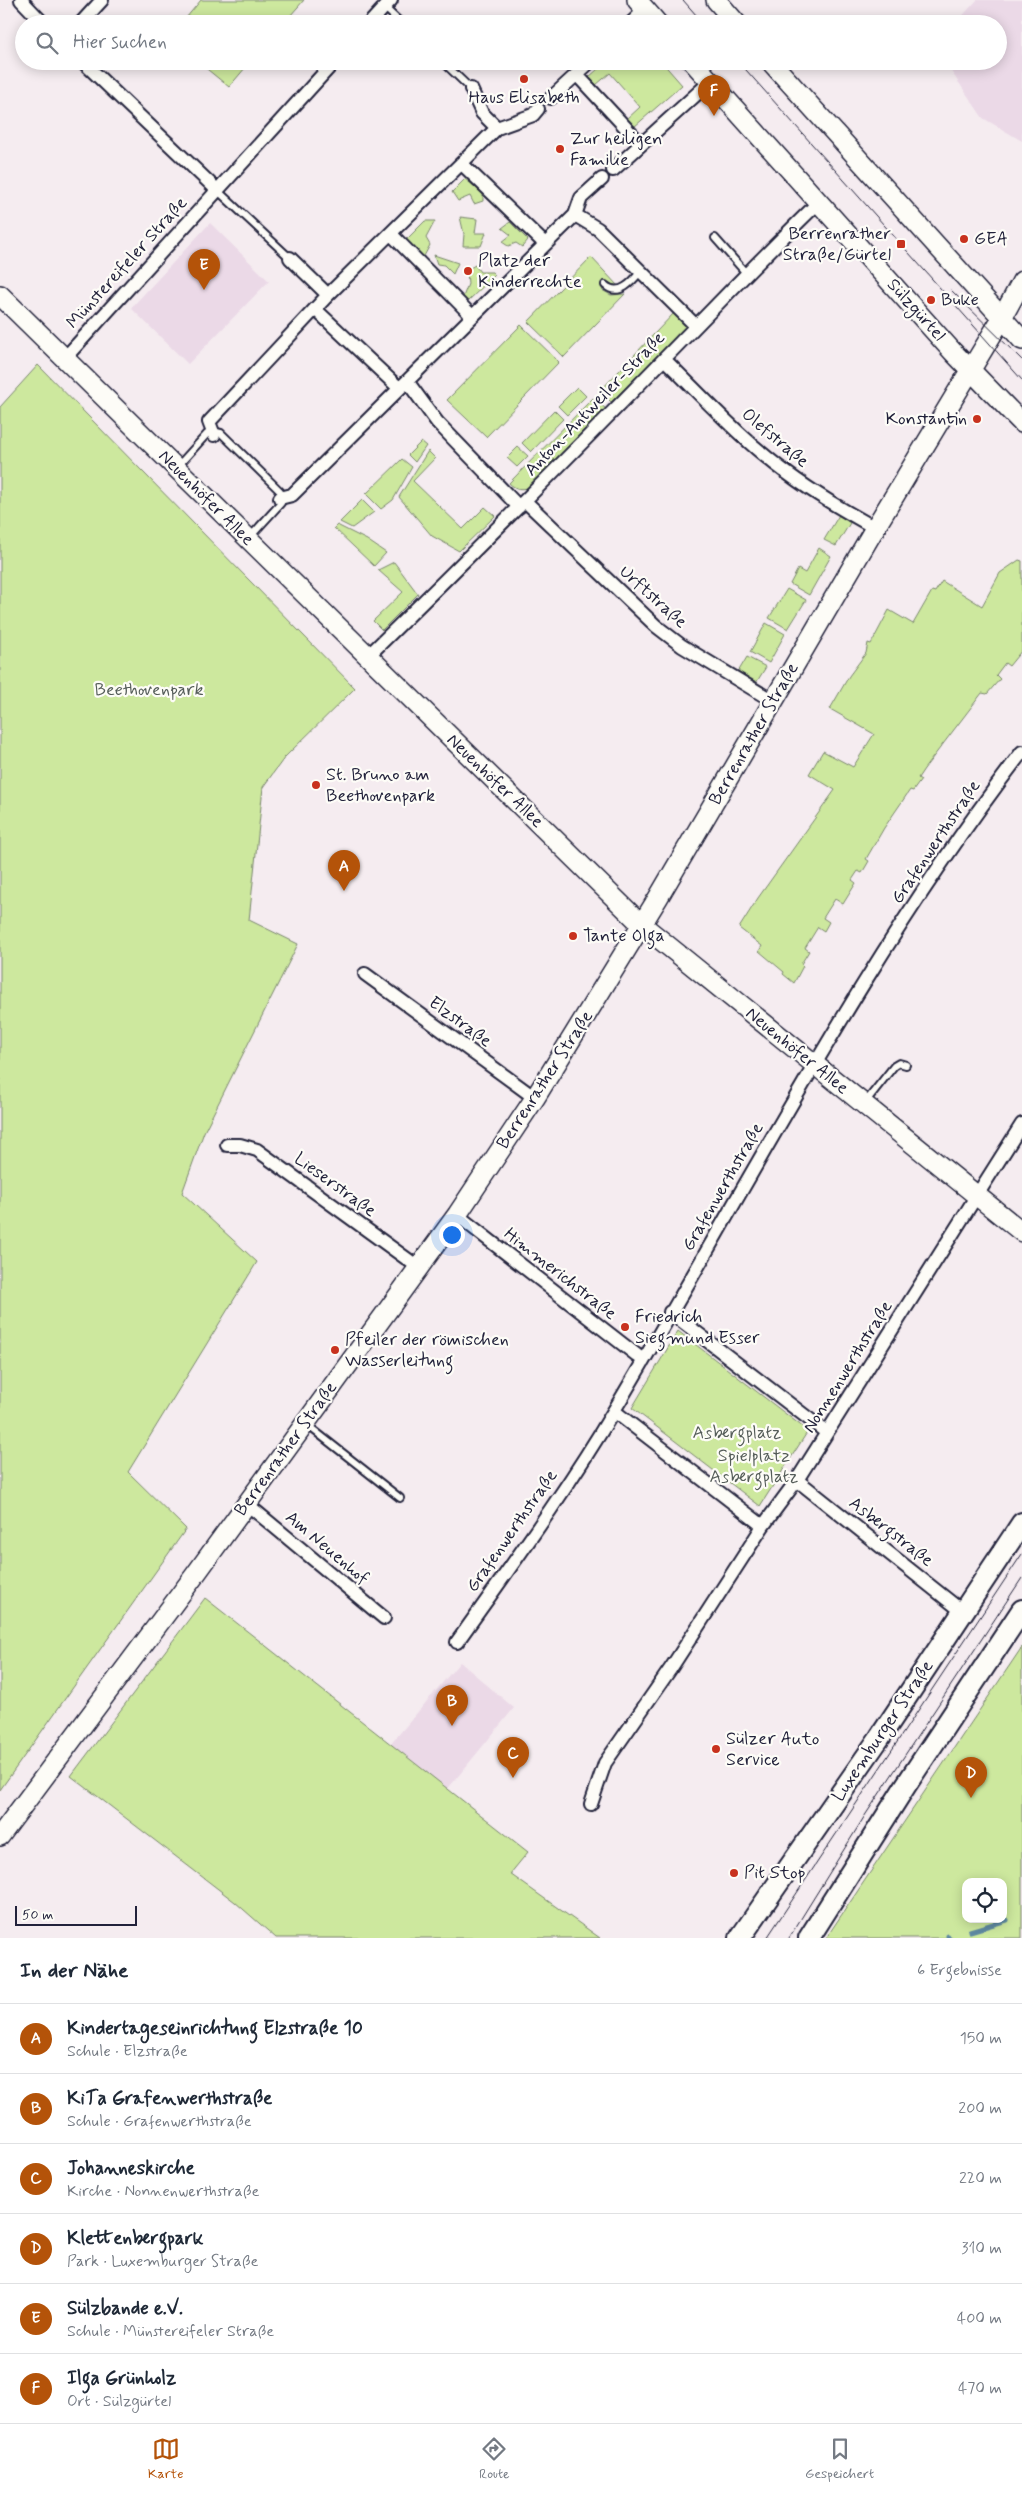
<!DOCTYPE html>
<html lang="de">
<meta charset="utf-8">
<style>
:root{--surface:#fff;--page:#f6f6f7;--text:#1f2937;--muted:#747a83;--line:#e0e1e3;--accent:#b45309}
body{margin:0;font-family:Mynerve,sans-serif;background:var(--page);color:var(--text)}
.controls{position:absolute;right:15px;bottom:15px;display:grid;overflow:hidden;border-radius:10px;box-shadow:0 2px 12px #0003}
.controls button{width:45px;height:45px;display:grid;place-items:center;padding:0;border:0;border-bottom:1px solid var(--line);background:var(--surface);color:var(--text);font:25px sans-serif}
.scale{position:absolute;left:15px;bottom:12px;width:122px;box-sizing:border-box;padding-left:5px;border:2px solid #22223b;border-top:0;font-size:14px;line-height:18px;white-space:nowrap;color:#22223b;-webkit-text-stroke:4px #fdfcf7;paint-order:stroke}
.you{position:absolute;left:451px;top:1234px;width:18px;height:18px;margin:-12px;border:4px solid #fff;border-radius:50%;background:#1a73e8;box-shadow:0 0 0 8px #1a73e833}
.badge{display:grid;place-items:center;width:32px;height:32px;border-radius:50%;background:var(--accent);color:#fff;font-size:16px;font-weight:700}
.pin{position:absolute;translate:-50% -41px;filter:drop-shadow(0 1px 2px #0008)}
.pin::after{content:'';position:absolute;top:26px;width:18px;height:15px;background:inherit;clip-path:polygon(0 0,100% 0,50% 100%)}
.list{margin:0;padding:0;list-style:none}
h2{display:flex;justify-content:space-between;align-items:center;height:65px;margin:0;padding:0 20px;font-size:21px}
h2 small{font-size:16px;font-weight:400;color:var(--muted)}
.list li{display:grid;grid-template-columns:32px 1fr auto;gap:15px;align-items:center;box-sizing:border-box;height:70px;padding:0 20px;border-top:1px solid var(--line)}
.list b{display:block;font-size:19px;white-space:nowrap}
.list p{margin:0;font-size:16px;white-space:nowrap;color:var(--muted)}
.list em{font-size:16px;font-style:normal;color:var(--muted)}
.icon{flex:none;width:28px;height:28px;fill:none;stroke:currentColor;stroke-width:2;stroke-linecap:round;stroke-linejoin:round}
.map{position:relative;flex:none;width:1022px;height:1938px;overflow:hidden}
.search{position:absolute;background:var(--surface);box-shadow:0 2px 12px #0003;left:15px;right:15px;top:15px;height:55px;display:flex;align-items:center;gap:12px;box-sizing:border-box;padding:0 18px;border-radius:28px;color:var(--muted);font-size:19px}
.sheet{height:485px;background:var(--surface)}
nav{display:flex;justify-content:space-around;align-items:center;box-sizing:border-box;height:70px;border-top:1px solid var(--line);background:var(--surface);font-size:14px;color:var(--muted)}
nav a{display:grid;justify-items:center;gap:2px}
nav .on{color:var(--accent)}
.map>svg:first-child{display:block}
.built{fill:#ebd9e7}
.green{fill:#cde89e;stroke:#78856c;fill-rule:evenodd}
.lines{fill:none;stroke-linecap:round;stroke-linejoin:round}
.stream{stroke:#5e8aa2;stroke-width:5}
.lane-casing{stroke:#22223b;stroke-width:10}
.street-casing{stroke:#22223b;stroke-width:16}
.secondary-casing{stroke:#22223b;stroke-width:22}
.primary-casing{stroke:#22223b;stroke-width:24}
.lane{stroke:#fdfcf7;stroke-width:6}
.street{stroke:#fdfcf7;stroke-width:12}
.secondary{stroke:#fdfcf7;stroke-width:19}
.primary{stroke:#fdfcf7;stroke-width:20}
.tram{stroke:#22223b;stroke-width:1}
.poi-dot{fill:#c8321e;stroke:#fdfcf7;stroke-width:2}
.labels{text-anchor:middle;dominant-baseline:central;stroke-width:4.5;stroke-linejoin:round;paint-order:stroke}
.poi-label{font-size:18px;fill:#22223b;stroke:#fdfcf7;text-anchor:start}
.street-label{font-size:18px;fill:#22223b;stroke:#fdfcf7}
.park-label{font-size:18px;fill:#555d59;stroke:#fdfcf7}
</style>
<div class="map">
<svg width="1022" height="1938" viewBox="0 0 1022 1938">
<rect width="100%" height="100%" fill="#f5ecf0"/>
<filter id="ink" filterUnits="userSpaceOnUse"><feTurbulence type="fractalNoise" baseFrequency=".02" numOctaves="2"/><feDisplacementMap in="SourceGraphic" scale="10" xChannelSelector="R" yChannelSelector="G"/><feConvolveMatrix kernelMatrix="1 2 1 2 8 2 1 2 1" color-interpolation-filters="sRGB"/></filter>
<g filter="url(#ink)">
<!-- built -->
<path class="built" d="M977,0H1022V141L983,118L944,61H998V24H955Z
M210,223L269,281L188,364L131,308Z
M460,1662L514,1708L446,1791L390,1745Z"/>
<!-- green -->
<path class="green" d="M201,0H304L283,24H181Z
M197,61H251L229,87Z
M607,61H661L682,85L634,127L627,119L640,107L610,73L596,85L589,77Z
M465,179L483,193V201L474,204L470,196L458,201L452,192Z
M460,217L477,219L475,233H486L481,246H463L464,234Z
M425,221H435L426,238L430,245L423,258L406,240Z
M510,222L528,240L522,247L516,243L508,246L502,242L511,235L502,228Z
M434,255L458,263L453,274L444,265L437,264Z
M591,257L618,286L608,283L602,290L611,295L625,294L564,357L528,322Z
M475,265L480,272H492L495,275L467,302L463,297L468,284L467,270Z
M675,312L688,326L611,402L600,391Z
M521,325L559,362L486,437L447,400Z
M38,365L355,688L285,757L263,787L249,920L298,944L204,1132L182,1193L257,1262L128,1472L186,1529L0,1790V407Z
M577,387L586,396L567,415L558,406Z
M593,398L606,409L529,488C521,489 516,490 509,483Z
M554,410L563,419L531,452L522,443Z
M421,442L426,446L415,462L408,455Z
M518,447L528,456L517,467L507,458Z
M428,451L435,458L413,481L463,529L485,507L495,516L459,551L432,536L399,497Z
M402,459L412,467L393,500L381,509L366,494Z
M362,500L374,512L352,528L340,522Z
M839,515L850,523L836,546L824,540Z
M337,525L367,540L386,553L374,566L334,528Z
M819,548L831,556L809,595L790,584L798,569L805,573Z
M1019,560L1022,561V650L1009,666L1005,663L996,675L1000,679L987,694L982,693L924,769L918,778L921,780L913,791L910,790L884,828L866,859L869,861L862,873L858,871L852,880L856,883L843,904L835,899L823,918L829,922L824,931L818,927L805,948L809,951L801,964L803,966L794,983L783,974L784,972L759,951L762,946L739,928L758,898L835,790L809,774L823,751L853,767L874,734L830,709L849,676L866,653L868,643L871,644L889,610L913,624L932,591L935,592L942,581L982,606L1000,573Z
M394,562L418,594L382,630L373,621L403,592L378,570Z
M787,589L806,600L788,629L769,618Z
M766,623L785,634L769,663L750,652Z
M747,657L766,667L756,683L738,672Z
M678,1331L808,1431L760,1506L632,1408Z
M205,1598L528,1852L510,1874L600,1938H276L235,1902L71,1776Z
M1022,1647V1938H826ZM966,1882H1003V1919H966Z"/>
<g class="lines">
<!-- stream -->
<path class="stream" d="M970,1931L1007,1920
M948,1936L949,1938"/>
<!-- lane casing -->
<g class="lane-casing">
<path id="lane" d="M384,7L402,24
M442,61L471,89
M217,190L290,258
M715,238L746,273
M605,285C619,298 633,281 641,271
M177,467L207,434L212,431L221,433L280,491L283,498L281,503L250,537
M864,1104L894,1066L899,1063L906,1065
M306,1424L400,1498"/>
</g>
<!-- street casing -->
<g class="street-casing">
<path id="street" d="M21,0L44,24
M80,24L102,0
M369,24L391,0
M630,24L646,9
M82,61L217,190
M577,75L641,144
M471,89L482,113L497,128
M551,98L591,61
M462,164L544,243
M613,170L710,82
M575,215L581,198L602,179
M391,234L472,316
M290,258L328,295
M315,309L399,388
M64,359L335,61
M664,359C704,398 742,440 787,473C815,494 845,511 875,528
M407,381L437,422L519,507
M214,435L209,422L328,295L497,128L533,115L538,109
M280,498L292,495L575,215L598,229L695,325
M525,501L656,626L682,646L773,701
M368,656C467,559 565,461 662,361C714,308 765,254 819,202
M365,974L535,1098
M227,1145H240L257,1150L418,1267
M457,1215L643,1360
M670,1312L826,1432
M614,1411L763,1526
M797,1480L963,1612
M247,1504L384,1618
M457,1642C511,1566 567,1490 615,1409C747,1188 864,957 1022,752
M591,1804L605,1763L671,1668L763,1526L797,1480L1022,1124"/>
</g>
<!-- secondary casing -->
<g class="secondary-casing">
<path id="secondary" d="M637,0L658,24
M716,0L737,24
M692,61L953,352L1022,423
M770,61L1022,340
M0,295L641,924L1022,1232
M0,1836L195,1575L457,1215L535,1098L658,898L875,528L1002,318L1022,281"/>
</g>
<!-- primary casing -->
<g class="primary-casing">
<path id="primary" d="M740,1938L880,1737L1022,1523
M809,1938L906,1785L1022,1610"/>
</g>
<!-- lane -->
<use href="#lane" class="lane"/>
<!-- street -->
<use href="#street" class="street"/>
<!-- secondary -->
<use href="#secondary" class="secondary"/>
<!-- primary -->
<use href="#primary" class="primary"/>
<!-- tram -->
<path class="tram" d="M683,0L704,24
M738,61L1022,380
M951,290L1022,360
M767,1938L1022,1554
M789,1938L866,1814L1022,1578"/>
</g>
</g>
<!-- markers -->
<g class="poi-dot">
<circle cx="524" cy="79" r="5"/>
<circle cx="560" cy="149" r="5"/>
<circle cx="964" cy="239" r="5"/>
<rect x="896" y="239" width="10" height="10" rx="2.5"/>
<circle cx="468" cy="271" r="5"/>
<circle cx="931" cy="300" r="5"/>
<circle cx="977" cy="419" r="5"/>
<circle cx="316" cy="785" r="5"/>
<circle cx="573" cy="936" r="5"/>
<circle cx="625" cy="1327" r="5"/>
<circle cx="335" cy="1350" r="5"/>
<circle cx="716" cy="1749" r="5"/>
<circle cx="734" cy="1873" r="5"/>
</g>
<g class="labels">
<!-- poi labels -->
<g class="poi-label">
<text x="524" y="98" text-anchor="middle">Haus Elisabeth</text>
<text x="570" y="139">Zur heiligen<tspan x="570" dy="21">Familie</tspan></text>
<text x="891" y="234" text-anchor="end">Berrenrather<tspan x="891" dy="21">Straße/Gürtel</tspan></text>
<text x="974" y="239">GEA</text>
<text x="478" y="261">Platz der<tspan x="478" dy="21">Kinderrechte</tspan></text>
<text x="941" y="300">Buke</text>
<text x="967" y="419" text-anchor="end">Konstantin</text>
<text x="326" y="775">St. Bruno am<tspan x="326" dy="21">Beethovenpark</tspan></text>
<text x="583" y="936">Tante Olga</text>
<text x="635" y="1317">Friedrich<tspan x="635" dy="21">Siegmund Esser</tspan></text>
<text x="345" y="1340">Pfeiler der römischen<tspan x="345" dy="21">Wasserleitung</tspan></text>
<text x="726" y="1739">Sülzer Auto<tspan x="726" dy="21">Service</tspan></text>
<text x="744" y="1873">Pit Stop</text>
</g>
<!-- street labels -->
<g class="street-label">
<text transform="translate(127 263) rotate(-48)">Münstereifeler Straße</text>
<text transform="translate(916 310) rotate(48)">Sülzgürtel</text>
<text transform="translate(595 404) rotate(-46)">Anton-Antweiler-Straße</text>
<text transform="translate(775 438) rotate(40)">Olefstraße</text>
<text transform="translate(206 498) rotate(45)">Neuenhöfer Allee</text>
<text transform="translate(653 597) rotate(42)">Urftstraße</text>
<text transform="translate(754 734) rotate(-60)">Berrenrather Straße</text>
<text transform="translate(495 781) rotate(44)">Neuenhöfer Allee</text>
<text transform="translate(936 842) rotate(-56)">Grafenwerthstraße</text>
<text transform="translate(460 1022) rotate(36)">Elzstraße</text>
<text transform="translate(797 1051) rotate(39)">Neuenhöfer Allee</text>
<text transform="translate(545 1080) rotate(-57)">Berrenrather Straße</text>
<text transform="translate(335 1185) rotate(36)">Lieserstraße</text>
<text transform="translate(723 1187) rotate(-60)">Grafenwerthstraße</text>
<text transform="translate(560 1274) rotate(38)">Himmerichstraße</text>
<text transform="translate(848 1367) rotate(-58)">Nonnenwerthstraße</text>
<text transform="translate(286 1449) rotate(-54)">Berrenrather Straße</text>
<text transform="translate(512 1531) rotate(-55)">Grafenwerthstraße</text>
<text transform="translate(891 1532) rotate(38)">Asbergstraße</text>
<text transform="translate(327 1548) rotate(40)">Am Neuenhof</text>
<text transform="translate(883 1731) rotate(-56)">Luxemburger Straße</text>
</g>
<!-- park labels -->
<g class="park-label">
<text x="149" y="690">Beethovenpark</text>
<text x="737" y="1433">Asbergplatz</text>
<text x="754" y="1456">Spielplatz<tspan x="754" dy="21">Asbergplatz</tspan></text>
</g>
</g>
</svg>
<div class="controls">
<button><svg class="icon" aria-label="locate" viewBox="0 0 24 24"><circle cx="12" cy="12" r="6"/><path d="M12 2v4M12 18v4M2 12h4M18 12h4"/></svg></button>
</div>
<div class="scale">50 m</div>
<div class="you"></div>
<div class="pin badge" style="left:344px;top:891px">A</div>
<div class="pin badge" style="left:452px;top:1726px">B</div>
<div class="pin badge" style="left:513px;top:1778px">C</div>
<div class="pin badge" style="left:971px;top:1798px">D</div>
<div class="pin badge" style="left:204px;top:290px">E</div>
<div class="pin badge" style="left:714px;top:116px">F</div>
<div class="search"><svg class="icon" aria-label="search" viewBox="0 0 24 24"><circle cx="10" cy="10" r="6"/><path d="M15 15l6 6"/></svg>Hier suchen</div>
</div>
<section class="sheet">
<h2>In der Nähe<small>6 Ergebnisse</small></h2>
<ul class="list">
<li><span class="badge">A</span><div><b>Kindertageseinrichtung Elzstraße 10</b><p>Schule · Elzstraße</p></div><em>150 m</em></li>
<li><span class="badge">B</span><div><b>KiTa Grafenwerthstraße</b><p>Schule · Grafenwerthstraße</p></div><em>200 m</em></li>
<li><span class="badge">C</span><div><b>Johanneskirche</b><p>Kirche · Nonnenwerthstraße</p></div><em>220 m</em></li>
<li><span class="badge">D</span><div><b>Klettenbergpark</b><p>Park · Luxemburger Straße</p></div><em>310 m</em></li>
<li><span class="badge">E</span><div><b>Sülzbande e.V.</b><p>Schule · Münstereifeler Straße</p></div><em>400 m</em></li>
<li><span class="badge">F</span><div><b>Ilga Grünholz</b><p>Ort · Sülzgürtel</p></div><em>470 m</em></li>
</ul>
</section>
<nav>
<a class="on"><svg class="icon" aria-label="map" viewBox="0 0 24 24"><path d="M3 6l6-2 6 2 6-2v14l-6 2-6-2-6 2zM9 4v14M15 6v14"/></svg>Karte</a>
<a><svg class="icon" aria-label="directions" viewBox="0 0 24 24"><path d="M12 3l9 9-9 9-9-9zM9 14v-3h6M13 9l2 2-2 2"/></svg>Route</a>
<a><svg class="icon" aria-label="saved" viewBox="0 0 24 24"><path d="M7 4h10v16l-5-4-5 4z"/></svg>Gespeichert</a>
</nav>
